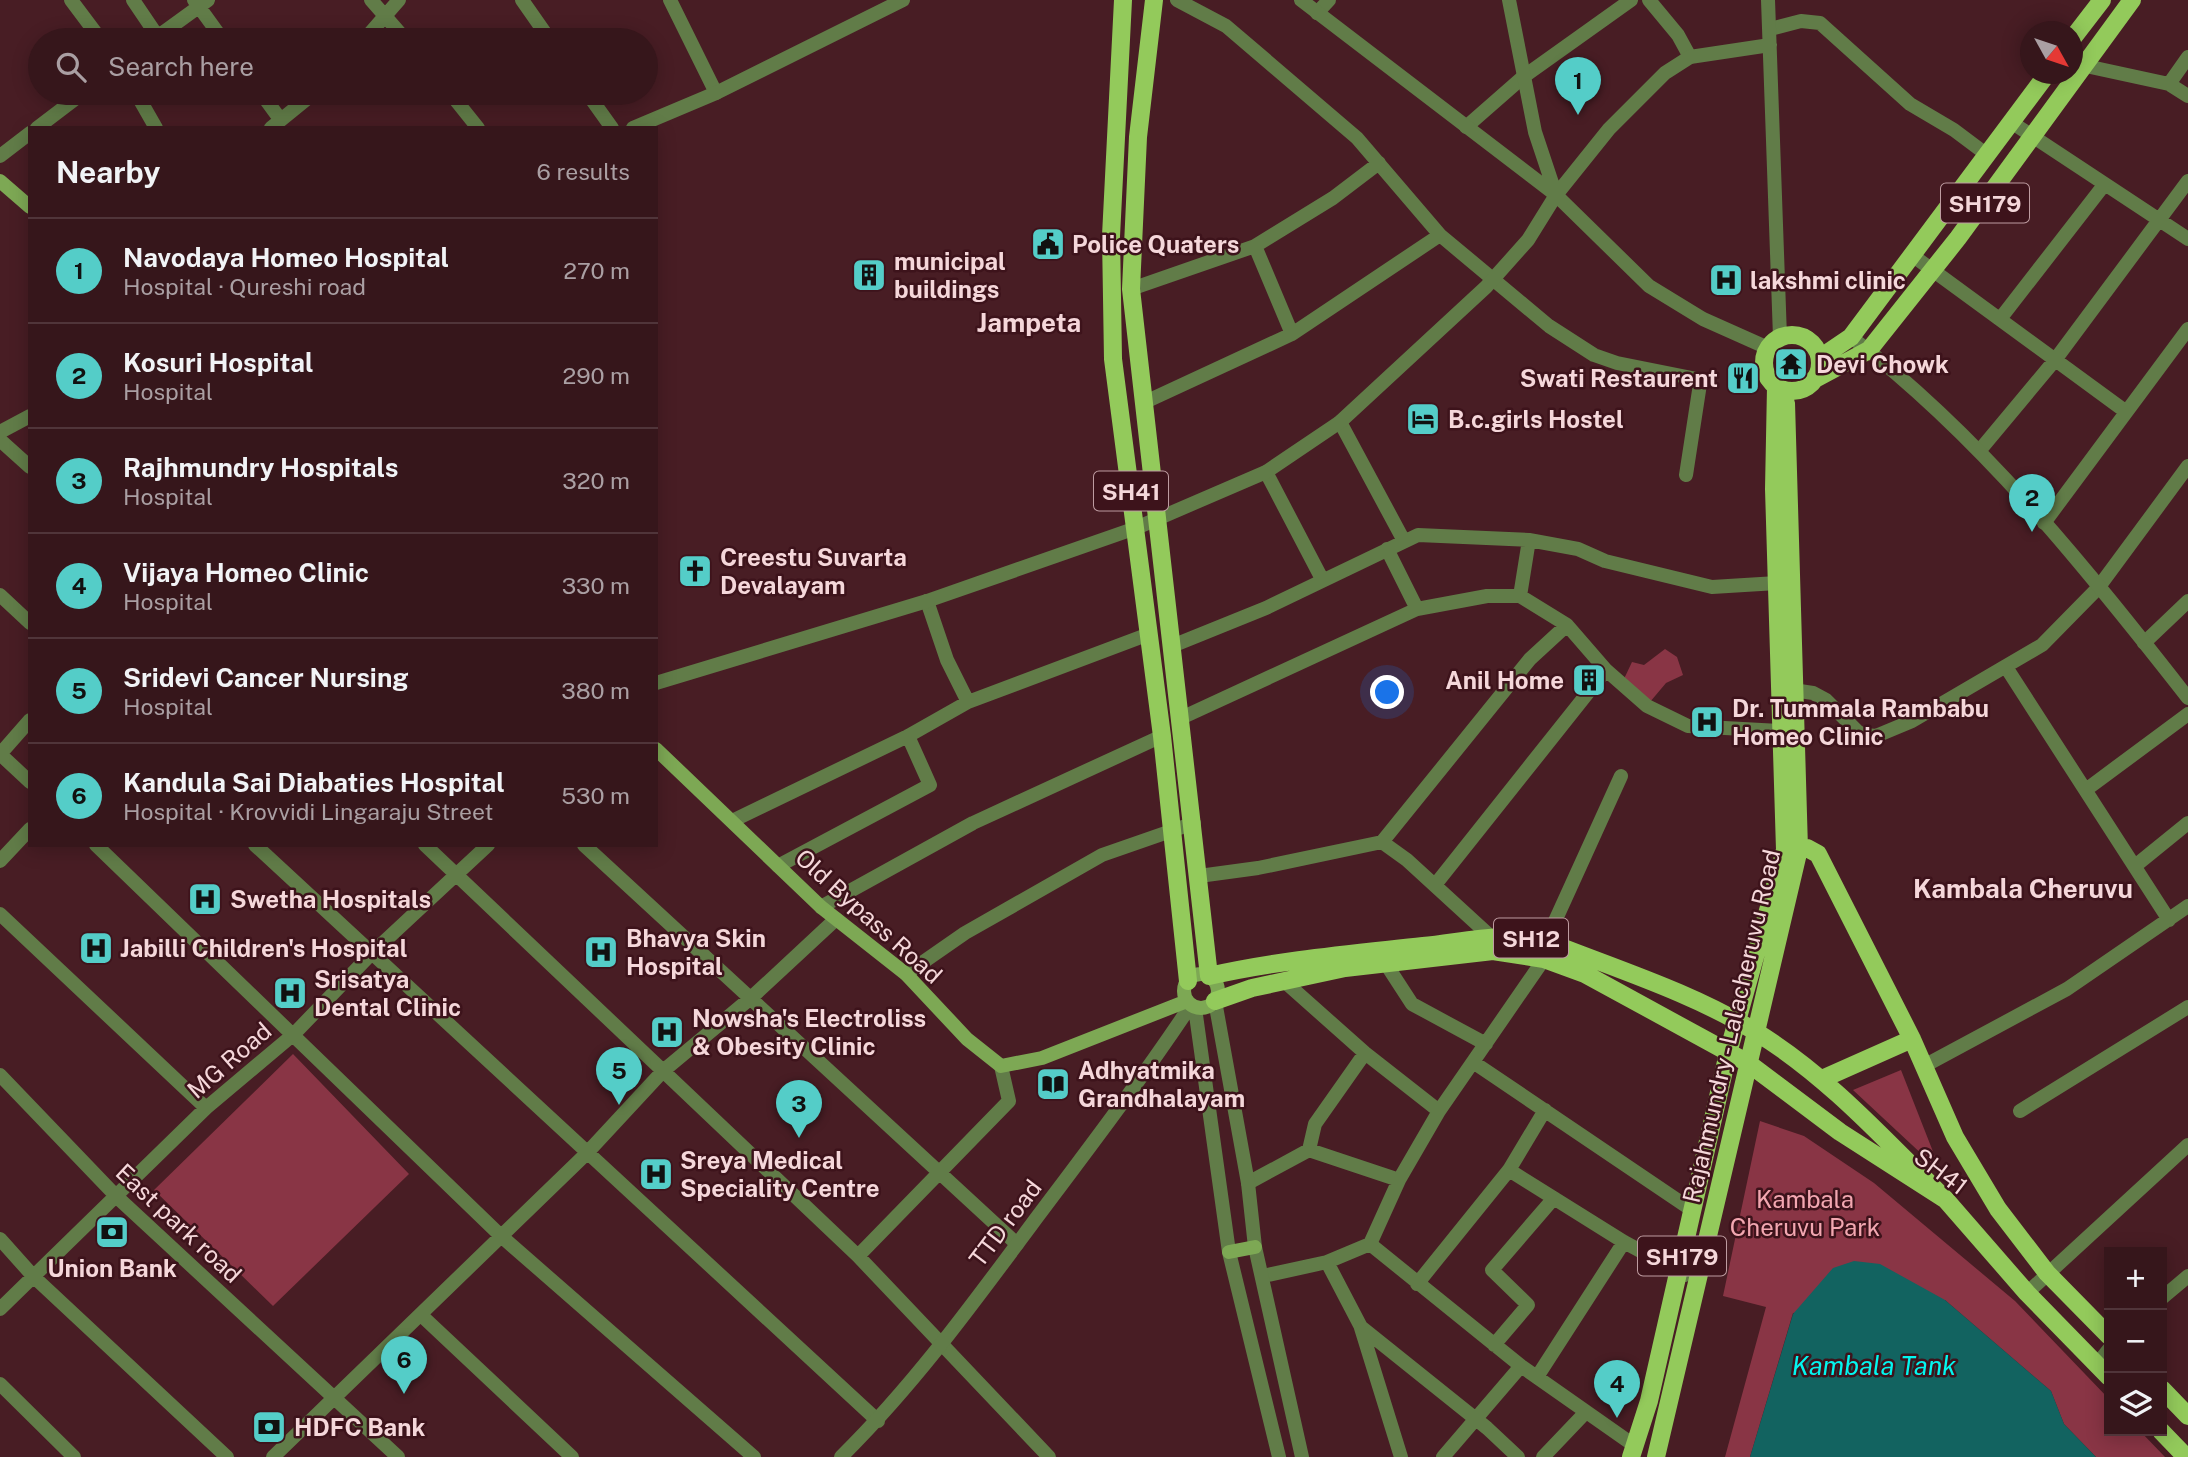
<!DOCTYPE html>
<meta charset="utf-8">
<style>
:root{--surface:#36161b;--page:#3d1f24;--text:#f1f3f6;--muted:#aa9fa3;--line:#50353a;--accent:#54cdc8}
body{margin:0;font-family:"Public Sans",sans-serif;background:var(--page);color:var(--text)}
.controls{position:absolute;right:21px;bottom:21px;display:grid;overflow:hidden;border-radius:0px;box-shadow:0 4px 18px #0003}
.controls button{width:63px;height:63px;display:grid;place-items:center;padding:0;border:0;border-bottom:2px solid var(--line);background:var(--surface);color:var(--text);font:35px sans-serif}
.compass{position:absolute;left:2020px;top:21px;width:63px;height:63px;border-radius:50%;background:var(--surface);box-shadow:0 4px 18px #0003;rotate:130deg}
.you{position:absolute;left:1388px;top:693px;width:24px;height:24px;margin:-18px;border:5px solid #fff;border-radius:50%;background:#1a73e8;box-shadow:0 0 0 10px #1a73e833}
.badge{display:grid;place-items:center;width:46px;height:46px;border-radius:50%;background:var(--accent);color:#111;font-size:23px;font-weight:700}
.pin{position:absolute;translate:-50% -58px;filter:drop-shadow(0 2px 4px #0008)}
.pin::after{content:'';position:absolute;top:37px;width:24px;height:21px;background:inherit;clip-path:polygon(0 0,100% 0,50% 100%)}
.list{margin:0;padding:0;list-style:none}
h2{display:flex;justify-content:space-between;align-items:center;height:91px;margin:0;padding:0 28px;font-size:30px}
h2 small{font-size:23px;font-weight:400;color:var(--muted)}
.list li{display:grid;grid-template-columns:46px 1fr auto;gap:21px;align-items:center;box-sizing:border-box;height:105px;padding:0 28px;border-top:2px solid var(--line)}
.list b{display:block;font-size:26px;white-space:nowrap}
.list p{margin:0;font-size:23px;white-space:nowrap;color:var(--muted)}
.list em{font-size:23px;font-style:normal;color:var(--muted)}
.icon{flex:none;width:38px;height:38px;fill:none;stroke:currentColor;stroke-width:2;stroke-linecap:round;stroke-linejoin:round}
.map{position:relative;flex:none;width:2188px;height:1457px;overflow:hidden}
.search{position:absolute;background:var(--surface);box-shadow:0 4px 18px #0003;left:28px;top:28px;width:630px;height:77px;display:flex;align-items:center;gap:18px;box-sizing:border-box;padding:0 24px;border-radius:38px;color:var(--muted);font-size:26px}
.panel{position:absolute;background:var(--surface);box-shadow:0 4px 18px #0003;left:28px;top:126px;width:630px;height:721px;border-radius:0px}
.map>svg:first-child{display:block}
.green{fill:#893545}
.water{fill:#126360}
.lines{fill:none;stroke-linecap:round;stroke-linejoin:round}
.minor{stroke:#617c48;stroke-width:14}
.tertiary{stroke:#617c48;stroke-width:14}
.secondary{stroke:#7da854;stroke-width:14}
.primary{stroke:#93ca5b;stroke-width:18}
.labels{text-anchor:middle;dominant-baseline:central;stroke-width:5;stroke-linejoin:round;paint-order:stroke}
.shield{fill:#3d131b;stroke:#be9ca1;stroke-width:2}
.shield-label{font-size:23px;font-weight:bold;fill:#f5d7da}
.poi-label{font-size:24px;font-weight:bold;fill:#f5d7da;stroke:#3d131b;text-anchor:start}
.street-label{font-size:24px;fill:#f5d7da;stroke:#3d131b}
.park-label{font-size:24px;fill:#f3a7b1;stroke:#3d131b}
.neighbourhood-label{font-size:26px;font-weight:bold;fill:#f5d7da;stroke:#3d131b}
.water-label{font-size:26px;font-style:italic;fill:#03f6ef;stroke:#3d131b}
</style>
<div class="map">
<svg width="2188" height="1457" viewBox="0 0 2188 1457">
<rect width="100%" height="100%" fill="#481d24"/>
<!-- green -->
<path class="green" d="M1665,649L1677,657L1683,675L1666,683L1650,702L1623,681L1632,662L1644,665Z
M293,1054L409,1174L273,1306L154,1190Z
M1901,1070L1941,1172L1853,1090Z
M1760,1121L1804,1136L1874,1183L2015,1301L2109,1399V1431H2140L2165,1457H2096L2064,1424L2051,1391L1945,1300L1793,1313L1750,1457H1725L1766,1307L1723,1296Z"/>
<!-- water -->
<path class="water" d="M1854,1261L1880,1264L1945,1300L2051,1391L2064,1424L2096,1457H1750L1793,1314L1833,1268Z"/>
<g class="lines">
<!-- minor -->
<path class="minor" d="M71,0L101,40
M133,0L158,37
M194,0L223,40
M371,0L406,40
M522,0L550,40
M670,0L716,93
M1177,0L1226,26L1357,138L1440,235L1549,326L1594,355L1617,363L1697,379L1700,384L1686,475
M1649,0L1678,35L1690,57
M1317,13L1329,0
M1770,29L1801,21L1820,23L1910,104L1954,130L1986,154
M153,40L208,0
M364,40L399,0
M2072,63L2169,84L2188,96
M2169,84L2188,57
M136,93L156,128
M261,93L280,119
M450,93L478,128
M587,93L612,128
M2011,122L2188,239
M1466,127L1523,77L1631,0
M37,128L83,93
M271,128L314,93
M0,156L30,133
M1255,246L1292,334
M1912,255L2125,411
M1131,289L1255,246L1333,198L1379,163
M2000,319L2104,185
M1143,403L1292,334L1440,235
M1340,422L1404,541
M0,440L30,467
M1980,450L2055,360L2188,181
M1266,472L1322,579
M2044,523L2188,329
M1387,549L1417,609
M0,595L30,623
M1520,596L1529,540
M927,601L947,660L968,702
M2144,643L2188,601
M1172,646L1266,608L1418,535L1529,540L1578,549L1605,561L1712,587L1777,583
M2006,667L2169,920
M1793,690L1813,693L1826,700L1858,732L1866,735L1876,736L1912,721L2042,645L2098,588L2188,466
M1181,718L1417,609L1487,596H1520L1567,625L1606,670L1647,706L1688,726L1781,731
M30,720L0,754L30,782
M2087,789L2188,714
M732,821L908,736L968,702L1149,634
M1382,842L1530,659L1567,625
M96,845L501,1236L754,1457
M255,845L878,1421
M425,845L858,1256L1049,1457
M584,845L1017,1244
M0,861L30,829
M778,866L930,785L908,736
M2135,866L2188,823
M1199,876L1258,868L1382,842L1407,860L1490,936
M1435,885L1606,670
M821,907L973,823L1162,736
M0,914L206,1108
M1546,941L1621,776
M1386,964L1412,1004L1486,1044
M906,974L965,933L1102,855L1194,823
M1284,981L1365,1053L1439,1111
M1473,1062L1692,1210
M1924,1066L2067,989L2188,906
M0,1075L117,1197L398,1457
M2020,1111L2188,1007
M1309,1150L1315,1124L1365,1053
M1509,1170L1624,1242L1685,1275
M1248,1183L1309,1150L1399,1180L1439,1111L1544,959
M0,1239L34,1277L227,1457
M1370,1244L1399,1180
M858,1256L1009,1101L1001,1066
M1327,1262L1370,1244L1521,1366L1635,1446
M1263,1276L1327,1262L1361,1327L1487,1428L1518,1457
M1417,1284L1509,1170L1545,1110
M2027,1293L2188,1145
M2162,1298L2188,1276
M0,1309L206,1108L294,1034L372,953L488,845
M421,1315L572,1457
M1361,1328L1401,1457
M1494,1345L1528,1305L1492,1270L1554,1198
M2097,1364L2109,1349
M1537,1377L1624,1242
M0,1384L74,1457
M273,1457L586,1154L663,1071L752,997L836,919
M1443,1457L1521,1366
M1543,1457L1585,1413"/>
<!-- tertiary -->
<path class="tertiary" d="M1301,0L1556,195L1649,286L1703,319L1768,348
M1509,0L1535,132L1556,195
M1768,0L1780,337
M633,128L716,93L903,0
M1851,337C1982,437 2087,569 2188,698
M0,432L30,416
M656,683L927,601L1136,528L1266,472L1340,422L1486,287L1528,240L1556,195L1609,129L1665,73L1690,57L1770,45
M1215,1001L1248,1183L1255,1247L1302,1457
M1195,1008L1229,1252L1279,1457
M841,1457C913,1386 972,1305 1032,1224C1086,1152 1141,1080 1191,1005"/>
<!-- secondary -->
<path class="secondary" d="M0,181L30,207
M656,749L821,907L906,974L967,1039L1001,1066L1042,1058L1187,1001
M1184 991a17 17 0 1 1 34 0a17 17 0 1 1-34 0Z
M1229,1252L1255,1247"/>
<!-- primary -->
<path class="primary" d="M1123,0L1111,236L1113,359L1162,736L1188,981
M1154,0L1138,137L1131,289L1209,976C1280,960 1351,954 1423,946C1464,942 1505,931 1546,941C1616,969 1691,992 1756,1032C1828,1076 1886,1141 1946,1200
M2072,39L2102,0
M1764 363a28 28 0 1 1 56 0a28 28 0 1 1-56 0Z
M1820,358L1851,337L2047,74
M1813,380L1869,350L1958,238L2132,0
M1799,849L1807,848L1818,854L1912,1039L1955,1137L1998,1209L2047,1273L2109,1336
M1215,1001L1252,988L1345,968L1493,951L1544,959L1585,974L1748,1063L1840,1132L1946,1200L2027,1293L2109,1377
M1822,1079L1912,1039
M2162,1389L2188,1416
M2161,1431L2186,1457
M1631,1457L1649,1401L1728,1053L1785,850L1774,489L1776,387
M1656,1457L1799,849L1786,403"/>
</g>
<!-- icons -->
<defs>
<g id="civic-square" transform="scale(1.75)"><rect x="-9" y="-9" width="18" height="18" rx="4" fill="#54cdc8" stroke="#3d131b"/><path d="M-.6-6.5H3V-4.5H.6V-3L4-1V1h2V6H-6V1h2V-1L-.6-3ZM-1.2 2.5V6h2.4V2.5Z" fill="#111"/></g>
<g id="building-square" transform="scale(1.75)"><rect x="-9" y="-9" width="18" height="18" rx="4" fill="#54cdc8" stroke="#3d131b"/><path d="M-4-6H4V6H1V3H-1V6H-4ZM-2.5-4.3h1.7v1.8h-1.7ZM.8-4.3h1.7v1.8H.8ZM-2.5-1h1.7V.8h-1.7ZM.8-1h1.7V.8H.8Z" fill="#111"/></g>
<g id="hospital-square" transform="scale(1.75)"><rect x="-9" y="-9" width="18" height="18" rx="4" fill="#54cdc8" stroke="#3d131b"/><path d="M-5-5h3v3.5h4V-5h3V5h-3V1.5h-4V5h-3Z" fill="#111"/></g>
<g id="temple-square" transform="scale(1.75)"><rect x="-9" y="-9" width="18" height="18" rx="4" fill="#54cdc8" stroke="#3d131b"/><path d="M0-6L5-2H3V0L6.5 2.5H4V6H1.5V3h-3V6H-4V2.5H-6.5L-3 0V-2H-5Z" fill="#111"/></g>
<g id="restaurant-square" transform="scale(1.75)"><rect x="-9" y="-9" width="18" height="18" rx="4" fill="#54cdc8" stroke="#3d131b"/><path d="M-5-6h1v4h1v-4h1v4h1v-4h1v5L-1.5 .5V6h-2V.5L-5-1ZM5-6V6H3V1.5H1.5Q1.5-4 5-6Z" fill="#111"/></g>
<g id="hotel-square" transform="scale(1.75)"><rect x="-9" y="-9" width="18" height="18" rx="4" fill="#54cdc8" stroke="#3d131b"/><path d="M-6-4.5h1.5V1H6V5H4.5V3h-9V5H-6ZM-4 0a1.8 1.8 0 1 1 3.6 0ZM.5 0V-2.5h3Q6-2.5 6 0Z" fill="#111"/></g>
<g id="church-square" transform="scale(1.75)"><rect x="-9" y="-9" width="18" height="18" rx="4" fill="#54cdc8" stroke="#3d131b"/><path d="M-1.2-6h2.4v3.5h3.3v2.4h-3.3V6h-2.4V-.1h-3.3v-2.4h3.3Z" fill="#111"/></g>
<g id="library-square" transform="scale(1.75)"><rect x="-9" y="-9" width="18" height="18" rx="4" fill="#54cdc8" stroke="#3d131b"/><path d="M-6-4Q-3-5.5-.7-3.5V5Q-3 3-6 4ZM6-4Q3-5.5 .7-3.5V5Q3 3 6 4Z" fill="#111"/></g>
<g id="bank-square" transform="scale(1.75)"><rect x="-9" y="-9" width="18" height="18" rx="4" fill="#54cdc8" stroke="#3d131b"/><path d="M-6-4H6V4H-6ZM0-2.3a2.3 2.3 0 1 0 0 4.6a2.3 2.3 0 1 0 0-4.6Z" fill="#111"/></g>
</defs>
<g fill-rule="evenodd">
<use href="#civic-square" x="1048" y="244"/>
<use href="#building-square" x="869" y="275"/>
<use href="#hospital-square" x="1726" y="280"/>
<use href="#temple-square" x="1791" y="364"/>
<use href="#restaurant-square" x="1743" y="378"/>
<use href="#hotel-square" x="1423" y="419"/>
<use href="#church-square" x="695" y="571"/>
<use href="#building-square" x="1589" y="680"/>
<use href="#hospital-square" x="1707" y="722"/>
<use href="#hospital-square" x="205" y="899"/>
<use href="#hospital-square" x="96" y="948"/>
<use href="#hospital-square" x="601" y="952"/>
<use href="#hospital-square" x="290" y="993"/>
<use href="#hospital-square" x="667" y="1032"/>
<use href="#library-square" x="1053" y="1084"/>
<use href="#hospital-square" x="656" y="1174"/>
<use href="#bank-square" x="112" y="1232"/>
<use href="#bank-square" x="269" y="1427"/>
</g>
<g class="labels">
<!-- shield labels -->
<g class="shield">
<rect x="1941" y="183.5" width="88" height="39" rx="5"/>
<rect x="1094" y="471.5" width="74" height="39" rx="5"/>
<rect x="1494" y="918.5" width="74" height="39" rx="5"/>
<rect x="1638" y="1236.5" width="88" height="39" rx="5"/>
</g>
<g class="shield-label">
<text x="1985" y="203">SH179</text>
<text x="1131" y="491">SH41</text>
<text x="1531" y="938">SH12</text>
<text x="1682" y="1256">SH179</text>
</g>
<!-- poi labels -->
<g class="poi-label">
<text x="1072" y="244">Police Quaters</text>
<text x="894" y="261">municipal<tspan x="894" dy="28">buildings</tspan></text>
<text x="1750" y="280">lakshmi clinic</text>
<text x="1816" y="364">Devi Chowk</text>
<text x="1718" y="378" text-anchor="end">Swati Restaurent</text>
<text x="1448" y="419">B.c.girls Hostel</text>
<text x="720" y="557">Creestu Suvarta<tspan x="720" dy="28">Devalayam</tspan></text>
<text x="1564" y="680" text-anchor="end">Anil Home</text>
<text x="1732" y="708">Dr. Tummala Rambabu<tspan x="1732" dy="28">Homeo Clinic</tspan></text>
<text x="230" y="899">Swetha Hospitals</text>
<text x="626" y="938">Bhavya Skin<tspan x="626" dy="28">Hospital</tspan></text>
<text x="120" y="948">Jabilli Children's Hospital</text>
<text x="314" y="979">Srisatya<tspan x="314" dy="28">Dental Clinic</tspan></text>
<text x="692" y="1018">Nowsha's Electroliss<tspan x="692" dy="28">&amp; Obesity Clinic</tspan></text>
<text x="1078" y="1070">Adhyatmika<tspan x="1078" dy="28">Grandhalayam</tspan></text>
<text x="680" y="1160">Sreya Medical<tspan x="680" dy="28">Speciality Centre</tspan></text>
<text x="112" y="1268" text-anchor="middle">Union Bank</text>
<text x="294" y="1427">HDFC Bank</text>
</g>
<!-- street labels -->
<g class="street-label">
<text transform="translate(869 916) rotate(42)">Old Bypass Road</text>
<text transform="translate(1731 1026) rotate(-77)">Rajahmundry - Lalacheruvu Road</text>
<text transform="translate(229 1060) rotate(-41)">MG Road</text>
<text transform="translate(1941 1171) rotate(37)">SH41</text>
<text transform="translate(179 1223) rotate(43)">East park road</text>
<text transform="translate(1005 1223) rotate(-53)">TTD road</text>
</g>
<!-- park labels -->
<g class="park-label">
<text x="1805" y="1199">Kambala<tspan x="1805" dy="28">Cheruvu Park</tspan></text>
</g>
<!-- neighbourhood labels -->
<g class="neighbourhood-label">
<text x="1029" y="322">Jampeta</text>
<text x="2023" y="888">Kambala Cheruvu</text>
</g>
<!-- water labels -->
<g class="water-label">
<text x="1874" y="1365">Kambala Tank</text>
</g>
</g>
</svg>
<div class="controls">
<button>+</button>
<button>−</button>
<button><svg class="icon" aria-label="layers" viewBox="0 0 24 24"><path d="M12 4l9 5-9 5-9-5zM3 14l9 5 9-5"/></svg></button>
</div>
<svg class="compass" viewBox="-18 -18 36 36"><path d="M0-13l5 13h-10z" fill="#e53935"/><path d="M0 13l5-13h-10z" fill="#aa9fa3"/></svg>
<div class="you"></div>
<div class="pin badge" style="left:1578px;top:115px">1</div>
<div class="pin badge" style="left:2032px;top:532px">2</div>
<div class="pin badge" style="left:799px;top:1138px">3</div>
<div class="pin badge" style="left:1617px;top:1418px">4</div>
<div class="pin badge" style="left:619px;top:1105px">5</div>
<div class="pin badge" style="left:404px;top:1394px">6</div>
<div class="search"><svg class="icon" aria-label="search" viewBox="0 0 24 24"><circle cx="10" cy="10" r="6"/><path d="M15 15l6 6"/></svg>Search here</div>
<section class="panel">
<h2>Nearby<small>6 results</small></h2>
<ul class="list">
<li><span class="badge">1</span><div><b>Navodaya Homeo Hospital</b><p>Hospital · Qureshi road</p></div><em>270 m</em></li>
<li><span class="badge">2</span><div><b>Kosuri Hospital</b><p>Hospital</p></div><em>290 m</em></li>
<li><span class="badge">3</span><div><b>Rajhmundry Hospitals</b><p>Hospital</p></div><em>320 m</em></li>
<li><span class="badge">4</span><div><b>Vijaya Homeo Clinic</b><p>Hospital</p></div><em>330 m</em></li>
<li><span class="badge">5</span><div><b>Sridevi Cancer Nursing</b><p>Hospital</p></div><em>380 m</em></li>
<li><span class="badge">6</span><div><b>Kandula Sai Diabaties Hospital</b><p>Hospital · Krovvidi Lingaraju Street</p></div><em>530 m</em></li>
</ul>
</section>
</div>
